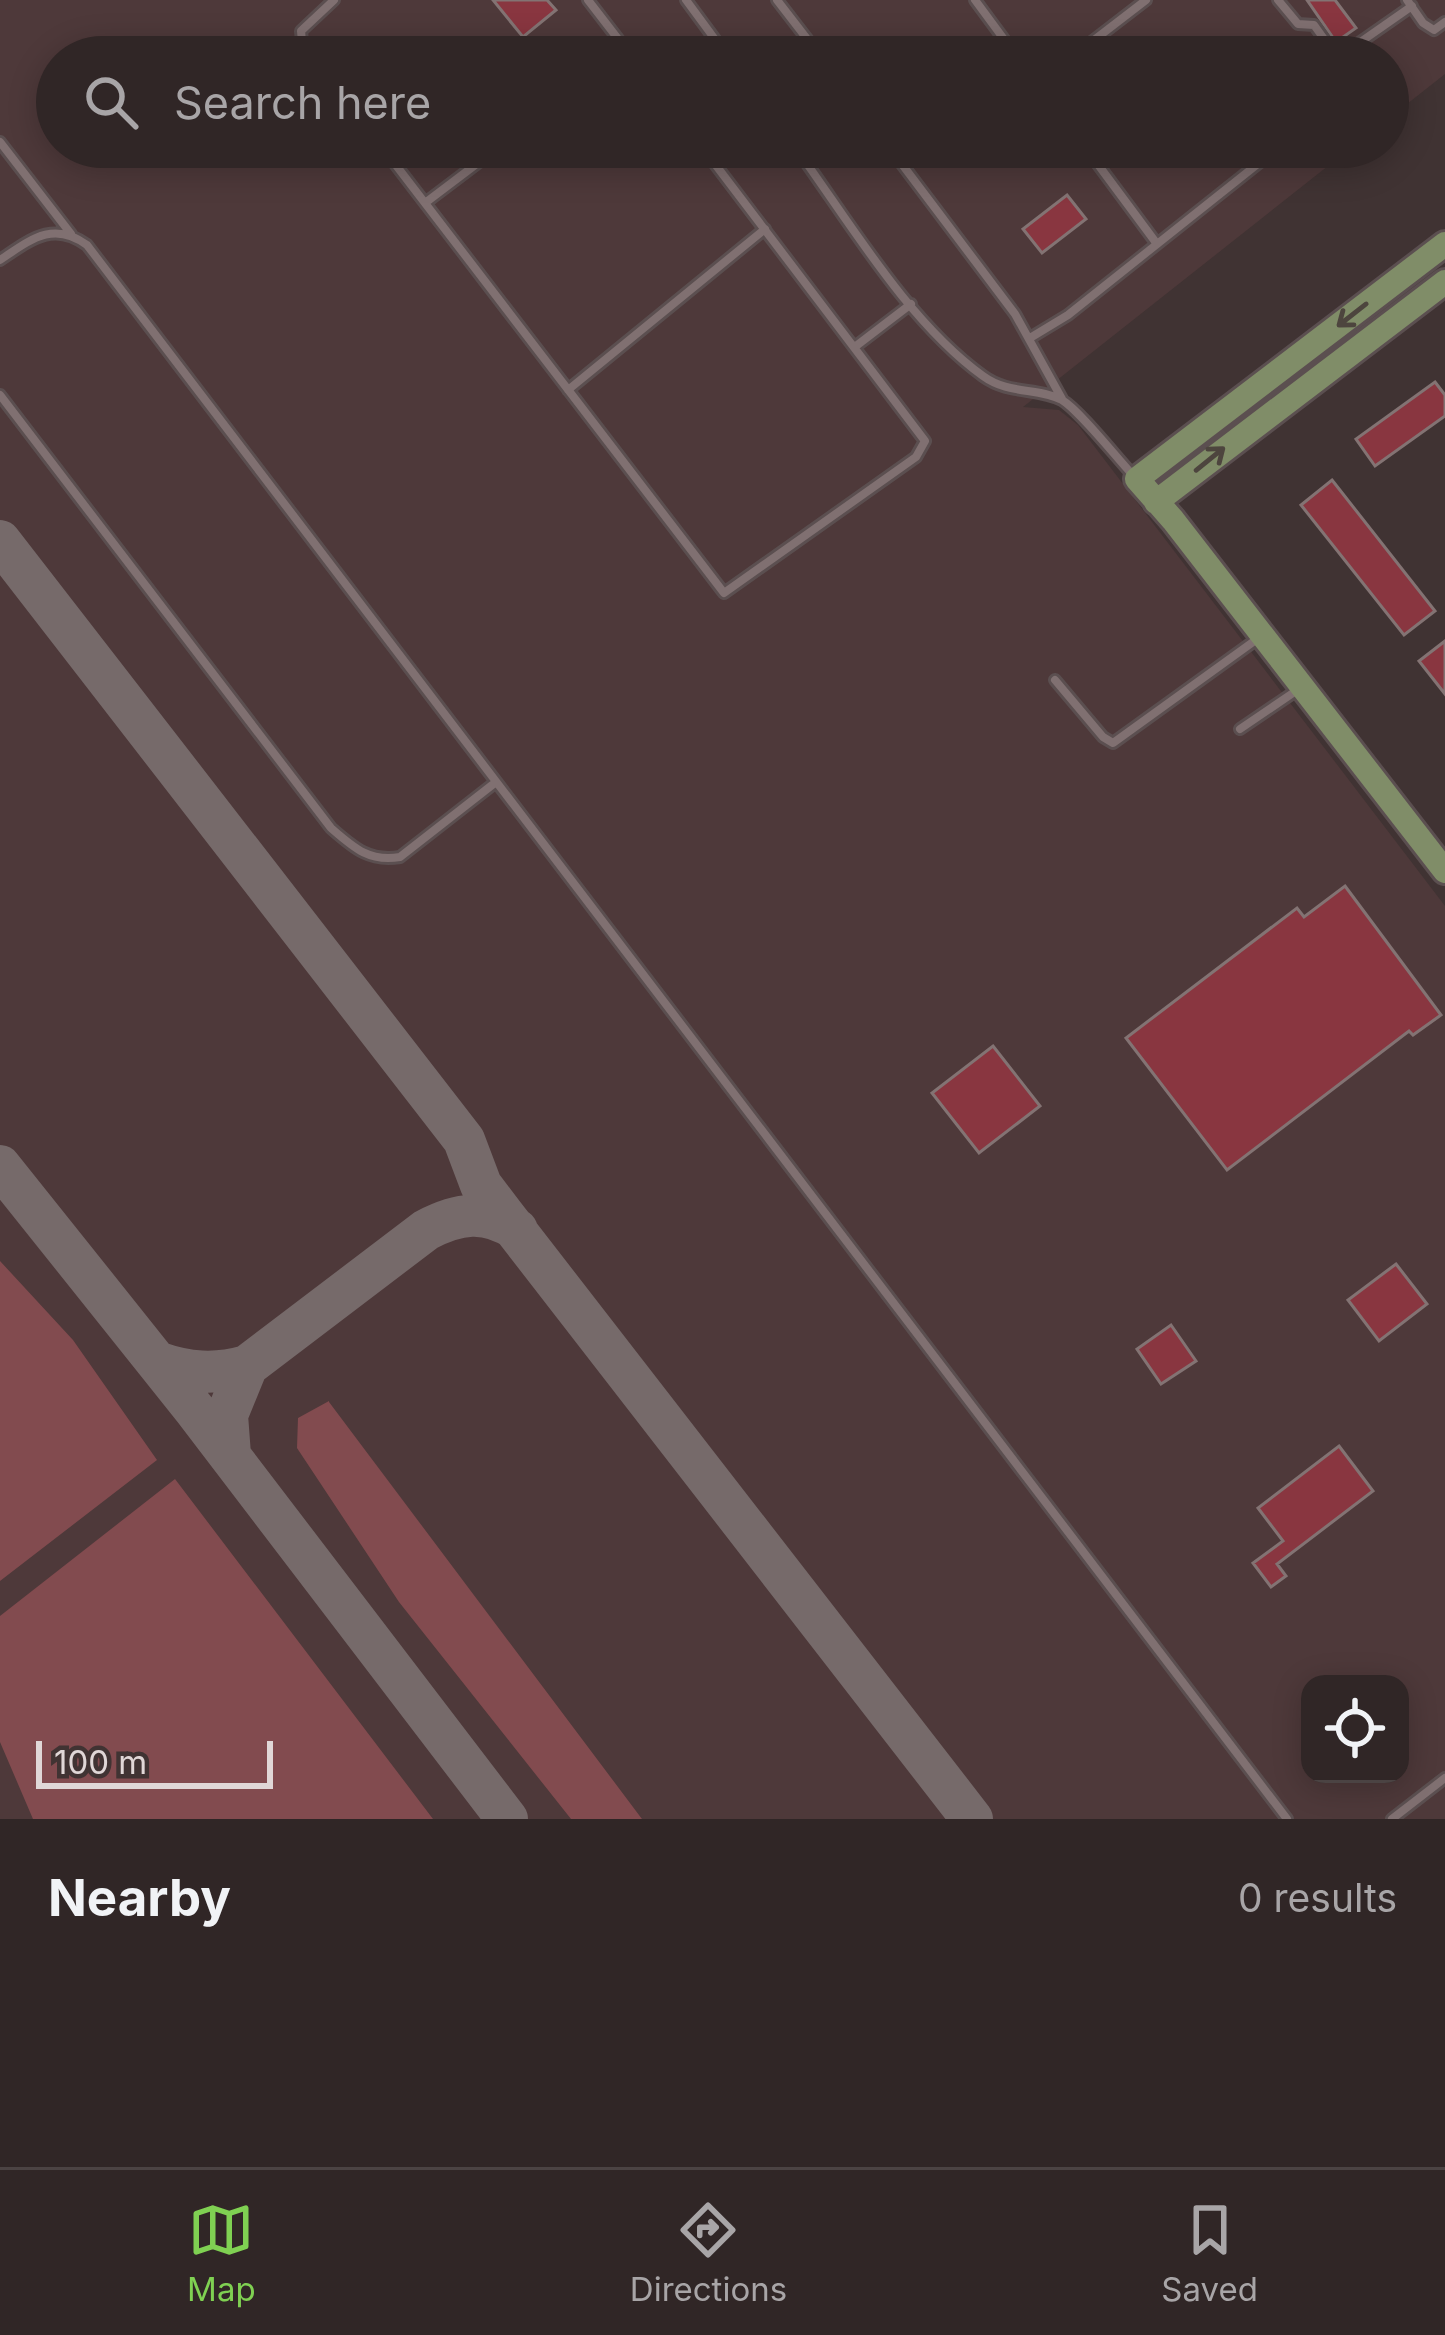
<!DOCTYPE html>
<style>
:root{--surface:#302626;--page:#3c3232;--text:#f1f3f6;--muted:#a8a5a7;--line:#4b4343;--accent:#7fd052}
body{margin:0;font-family:Inter,sans-serif;background:var(--page);color:var(--text)}
.controls{position:absolute;right:36px;bottom:36px;display:grid;overflow:hidden;border-radius:24px;box-shadow:0 6px 30px #0003}
.controls button{width:108px;height:108px;display:grid;place-items:center;padding:0;border:0;border-bottom:3px solid var(--line);background:var(--surface);color:var(--text);font:60px sans-serif}
.scale{position:absolute;left:36px;bottom:30px;width:237px;box-sizing:border-box;padding-left:12px;border:6px solid #e0d7d7;border-top:0;font-size:33px;line-height:42px;white-space:nowrap;color:#e0d7d7;-webkit-text-stroke:9px #403333;paint-order:stroke}
.list{margin:0;padding:0;list-style:none}
h2{display:flex;justify-content:space-between;align-items:center;height:156px;margin:0;padding:0 48px;font-size:51px}
h2 small{font-size:39px;font-weight:400;color:var(--muted)}
.icon{flex:none;width:66px;height:66px;fill:none;stroke:currentColor;stroke-width:2;stroke-linecap:round;stroke-linejoin:round}
.map{position:relative;flex:none;width:1445px;height:1819px;overflow:hidden}
.search{position:absolute;background:var(--surface);box-shadow:0 6px 30px #0003;left:36px;right:36px;top:36px;height:132px;display:flex;align-items:center;gap:30px;box-sizing:border-box;padding:0 42px;border-radius:66px;color:var(--muted);font-size:45px}
.sheet{height:348px;background:var(--surface)}
nav{display:flex;justify-content:space-around;align-items:center;box-sizing:border-box;height:168px;border-top:3px solid var(--line);background:var(--surface);font-size:33px;color:var(--muted)}
nav a{display:grid;justify-items:center;gap:6px}
nav .on{color:var(--accent)}
.map>svg:first-child{display:block}
.built{fill:#4e393a;fill-rule:evenodd}
.green{fill:#824b4f}
.lines{fill:none;stroke-linecap:round;stroke-linejoin:round}
.taxiway{stroke:#766a6a;stroke-width:42}
.building{fill:#893640;stroke:#837373;stroke-width:3}
.service-casing{stroke:#5b4f50;stroke-width:14}
.secondary-casing{stroke:#5b4f50;stroke-width:30}
.service{stroke:#807071;stroke-width:8}
.secondary{stroke:#808d68;stroke-width:24}
.oneway{stroke:#4d453e}
</style>
<div class="map">
<svg width="1445" height="1819" viewBox="0 0 1445 1819">
<rect width="100%" height="100%" fill="#403333"/>
<!-- built -->
<path class="built" d="M0,0H1445V74L1388,119V57H57V147H1352L1023,407L1059,410L1078,425L1445,906V1819H0ZM1310,1684H1400V1774H1310Z"/>
<!-- green -->
<path class="green" d="M0,1261L73,1340L157,1460L0,1581Z
M329,1401V1402L642,1819H571L399,1602L297,1448L298,1418Z
M175,1479L433,1819H33L0,1742V1616Z"/>
<g class="lines">
<!-- taxiway -->
<path class="taxiway" d="M0,541L464,1140L481,1185L503,1214L972,1819
M0,1166L194,1409L507,1819
M157,1362C188,1373 215,1375 247,1366L227,1415L230,1455
M247,1366L426,1230C458,1213 486,1209 517,1230"/>
</g>
<!-- building -->
<path class="building" d="M493,0H547L556,10L523,37Z
M1307,0H1335L1356,28L1336,42Z
M1067,195L1086,219L1042,253L1023,229Z
M1435,382L1445,395V416L1375,466L1356,439Z
M1332,480L1435,611L1404,635L1301,505Z
M1445,641V694L1419,661Z
M1345,886L1441,1015L1413,1035L1409,1031L1227,1170L1126,1038L1297,908L1304,917Z
M993,1046L1040,1106L979,1153L932,1093Z
M1396,1264L1427,1304L1379,1341L1348,1300Z
M1171,1325L1196,1361L1161,1384L1137,1349Z
M1339,1446L1373,1491L1277,1564L1286,1576L1271,1587L1253,1563L1283,1541L1258,1508Z"/>
<g class="lines">
<!-- service casing -->
<g class="service-casing">
<path id="service" d="M588,0L632,57
M686,0L728,57
M777,0L821,57
M975,0L1017,57
M1278,0L1298,24L1314,25L1337,57
M1407,0L1423,23L1434,30L1445,22
M312,57L302,41L301,31L334,0
M1072,57L1146,0
M1339,57L1412,6
M0,142L71,234
M382,147L724,593L916,457L925,441L702,147
M795,147C849,221 908,322 983,376C1009,395 1037,387 1062,400C1080,411 1116,457 1132,474
M889,147L1015,314L1062,399
M1085,147L1157,244
M956,149L958,147
M425,203L499,147
M0,260C30,240 53,220 87,245L1287,1819
M1030,338L1068,315L1279,147
M856,346L911,304
M568,390L765,229
M0,395L331,828C354,848 369,862 400,857L496,782
M1055,680L1103,737L1113,743L1253,642
M1240,729L1293,693
M1392,1819L1445,1778"/>
</g>
<!-- secondary casing -->
<g class="secondary-casing">
<path id="secondary" d="M1445,244L1137,479L1173,520L1445,871
M1156,502L1445,282"/>
</g>
<!-- service -->
<use href="#service" class="service"/>
<!-- secondary -->
<use href="#secondary" class="secondary"/>
</g>
<!-- one-way arrows -->
<defs><path id="oneway-shaft" d="M-6 0H5M1.5-3L5.5 0L1.5 3" fill="none" stroke-width="1.6" stroke-linecap="round" stroke-linejoin="round" transform="scale(3)"/></defs>
<g class="oneway">
<use href="#oneway-shaft" transform="translate(1352 315) rotate(142)"/>
<use href="#oneway-shaft" transform="translate(1210 459) rotate(-39)"/>
</g>
</svg>
<div class="controls">
<button><svg class="icon" aria-label="locate" viewBox="0 0 24 24"><circle cx="12" cy="12" r="6"/><path d="M12 2v4M12 18v4M2 12h4M18 12h4"/></svg></button>
</div>
<div class="scale">100 m</div>
<div class="search"><svg class="icon" aria-label="search" viewBox="0 0 24 24"><circle cx="10" cy="10" r="6"/><path d="M15 15l6 6"/></svg>Search here</div>
</div>
<section class="sheet">
<h2>Nearby<small>0 results</small></h2>
<ul class="list">
</ul>
</section>
<nav>
<a class="on"><svg class="icon" aria-label="map" viewBox="0 0 24 24"><path d="M3 6l6-2 6 2 6-2v14l-6 2-6-2-6 2zM9 4v14M15 6v14"/></svg>Map</a>
<a><svg class="icon" aria-label="directions" viewBox="0 0 24 24"><path d="M12 3l9 9-9 9-9-9zM9 14v-3h6M13 9l2 2-2 2"/></svg>Directions</a>
<a><svg class="icon" aria-label="saved" viewBox="0 0 24 24"><path d="M7 4h10v16l-5-4-5 4z"/></svg>Saved</a>
</nav>
